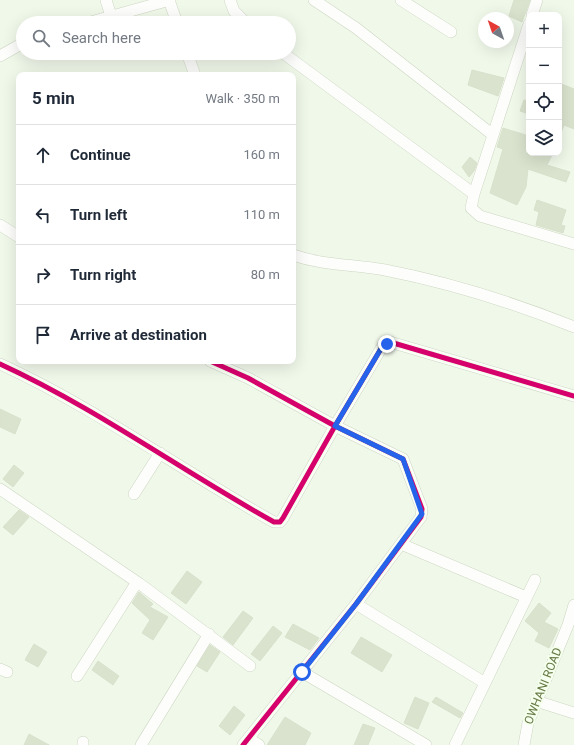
<!DOCTYPE html>
<meta charset="utf-8">
<style>
:root{--surface:#fff;--page:#f6f6f7;--text:#1f2937;--muted:#747a83;--line:#e0e1e3}
body{margin:0;font-family:Roboto,sans-serif;background:var(--page);color:var(--text)}
.controls{position:absolute;right:12px;top:12px;display:grid;overflow:hidden;border-radius:8px;box-shadow:0 4px 16px #0002}
.controls button{width:36px;height:36px;display:grid;place-items:center;padding:0;border:0;border-bottom:1px solid var(--line);background:var(--surface);color:var(--text);font:20px sans-serif}
.compass{position:absolute;left:478px;top:12px;width:36px;height:36px;border-radius:50%;background:var(--surface);box-shadow:0 4px 16px #0002;rotate:320deg}
.stop{position:absolute;width:12px;height:12px;margin:-9px;border:3px solid #2563eb;border-radius:50%;background:#fff}
.stop.end{background:#2563eb;border-color:#fff;box-shadow:0 1px 4px #0008}
.list{margin:0;padding:0;list-style:none}
h2{display:flex;justify-content:space-between;align-items:center;height:52px;margin:0;padding:0 16px;font-size:17px}
h2 small{font-size:13px;font-weight:400;color:var(--muted)}
.list li{display:grid;grid-template-columns:26px 1fr auto;gap:12px;align-items:center;box-sizing:border-box;height:60px;padding:0 16px;border-top:1px solid var(--line)}
.list b{display:block;font-size:15px;white-space:nowrap}
.list em{font-size:13px;font-style:normal;color:var(--muted)}
.icon{flex:none;width:22px;height:22px;fill:none;stroke:currentColor;stroke-width:2;stroke-linecap:round;stroke-linejoin:round}
.map{position:relative;flex:none;width:574px;height:745px;overflow:hidden}
.search{position:absolute;background:var(--surface);box-shadow:0 4px 16px #0002;left:16px;top:16px;width:280px;height:44px;display:flex;align-items:center;gap:10px;box-sizing:border-box;padding:0 14px;border-radius:22px;color:var(--muted);font-size:15px}
.panel{position:absolute;background:var(--surface);box-shadow:0 4px 16px #0002;left:16px;top:72px;width:280px;height:292px;border-radius:8px}
.map>svg:first-child{display:block}
.building{fill:#dae3ce;stroke:#d9e1cc}
.lines{fill:none;stroke-linecap:round;stroke-linejoin:round}
.minor-casing{stroke:#cdd6c1;stroke-width:12}
.minor{stroke:#fdfefc;stroke-width:11}
.cycleway-casing{stroke:#f4ffec;stroke-width:8}
.cycleway{stroke:#d6006c;stroke-width:5}
.route{stroke:#2563eb;stroke-width:5}
.labels{text-anchor:middle;dominant-baseline:central;stroke-width:4;stroke-linejoin:round;paint-order:stroke}
.street-label{font-size:12px;fill:#6a7947;stroke:#f4ffec}
</style>
<div class="map">
<svg width="574" height="745" viewBox="0 0 574 745">
<rect width="100%" height="100%" fill="#f0f8ea"/>
<!-- building -->
<path class="building" d="M514,0H530L522,22L509,16Z
M472,70L504,78L498,96L468,85Z
M559,83L574,89V129L564,125L559,138Z
M524,100L529,101V114L520,111Z
M503,128L529,136L525,153H553L547,165L570,172L566,182L528,169L526,187L517,205L490,193L503,149L497,147Z
M470,157L477,163L474,171L469,177L462,167Z
M537,200L566,210L561,225L565,226L563,233L536,225L539,212L534,210Z
M0,409L21,419L15,434L0,427Z
M14,465L24,473L13,487L3,479Z
M19,510L29,517L13,535L3,527Z
M187,571L202,582L186,604L171,593Z
M139,592L153,604L150,607L168,617L153,640L142,633L150,620L132,603Z
M539,603L551,613L544,622L558,629L549,648L535,641L539,633L525,621Z
M243,611L253,618L233,645L223,637Z
M293,624L319,638L310,650L285,637Z
M273,626L282,633L260,661L251,654Z
M361,637L392,655L382,672L351,653Z
M34,644L47,652L38,667L25,660Z
M210,645L220,652L207,672L197,666Z
M98,661L119,676L113,685L92,670Z
M415,697L429,703L418,729L404,723Z
M436,697L463,713L460,718L432,702Z
M234,706L245,715L230,735L219,726Z
M285,717L311,733L305,745H267Z
M363,724L375,728L368,745H354Z
M29,734L49,745H24Z"/>
<g class="lines">
<!-- minor casing -->
<g class="minor-casing">
<path id="minor" d="M106,0L111,16
M169,0L177,23
M230,0L234,11L246,23
M314,0L356,28L493,135
M401,0L451,32
M532,15L537,0
M87,23L170,0
M529,24L474,194L471,208L480,216L574,244
M187,53L195,75
M283,53L474,194
M0,56L23,43
M0,225L19,237
M293,255C325,266 353,264 385,270C451,283 512,302 574,327
M210,361L248,378L335,426L403,459L422,509L421,517L356,604L243,745
M0,364C96,408 182,471 274,522H280L283,518L335,426L382,347L390,342L574,396
M0,489L140,584L250,666
M134,494L160,453
M401,544L526,597
M356,604L485,683
M0,669L7,672
M302,672L426,745
M77,676L137,582
M536,701L574,713
M249,739L259,745
M83,745V742
M141,745L209,634
M455,745L535,580
M524,745L528,723L568,625L574,605"/>
</g>
<!-- minor -->
<use href="#minor" class="minor"/>
<!-- cycleway casing -->
<g class="cycleway-casing">
<path id="cycleway" d="M210,361L248,378L335,426L403,459L422,509L421,517L356,604L243,745
M0,364C96,408 182,471 274,522H280L283,518L335,426L382,347L390,342L574,396"/>
</g>
<!-- cycleway -->
<use href="#cycleway" class="cycleway"/>
</g>
<g class="lines">
<!-- route -->
<path class="route" d="M302,672L356,604L422,514L403,459L335,426L382,347L387,344"/>
</g>
<g class="labels">
<!-- street labels -->
<g class="street-label">
<text transform="translate(543 686) rotate(-68)">OWHANI ROAD</text>
</g>
</g>
</svg>
<div class="controls">
<button>+</button>
<button>−</button>
<button><svg class="icon" aria-label="locate" viewBox="0 0 24 24"><circle cx="12" cy="12" r="6"/><path d="M12 2v4M12 18v4M2 12h4M18 12h4"/></svg></button>
<button><svg class="icon" aria-label="layers" viewBox="0 0 24 24"><path d="M12 4l9 5-9 5-9-5zM3 14l9 5 9-5"/></svg></button>
</div>
<svg class="compass" viewBox="-18 -18 36 36"><path d="M0-13l5 13h-10z" fill="#e53935"/><path d="M0 13l5-13h-10z" fill="#747a83"/></svg>
<div class="stop" style="left:302px;top:672px"></div>
<div class="stop end" style="left:387px;top:344px"></div>
<div class="search"><svg class="icon" aria-label="search" viewBox="0 0 24 24"><circle cx="10" cy="10" r="6"/><path d="M15 15l6 6"/></svg>Search here</div>
<section class="panel">
<h2>5 min<small>Walk · 350 m</small></h2>
<ul class="list">
<li><svg class="icon" aria-label="ahead" viewBox="0 0 24 24"><path d="M12 20V5M6 11l6-6 6 6"/></svg><div><b>Continue</b></div><em>160 m</em></li>
<li><svg class="icon" aria-label="left" viewBox="0 0 24 24"><path d="M17 20v-9H6M10 6l-5 5 5 5"/></svg><div><b>Turn left</b></div><em>110 m</em></li>
<li><svg class="icon" aria-label="right" viewBox="0 0 24 24"><path d="M7 20v-9h11M14 6l5 5-5 5"/></svg><div><b>Turn right</b></div><em>80 m</em></li>
<li><svg class="icon" aria-label="arrive" viewBox="0 0 24 24"><path d="M6 21V4h12l-3 4 3 4H6"/></svg><div><b>Arrive at destination</b></div></li>
</ul>
</section>
</div>
